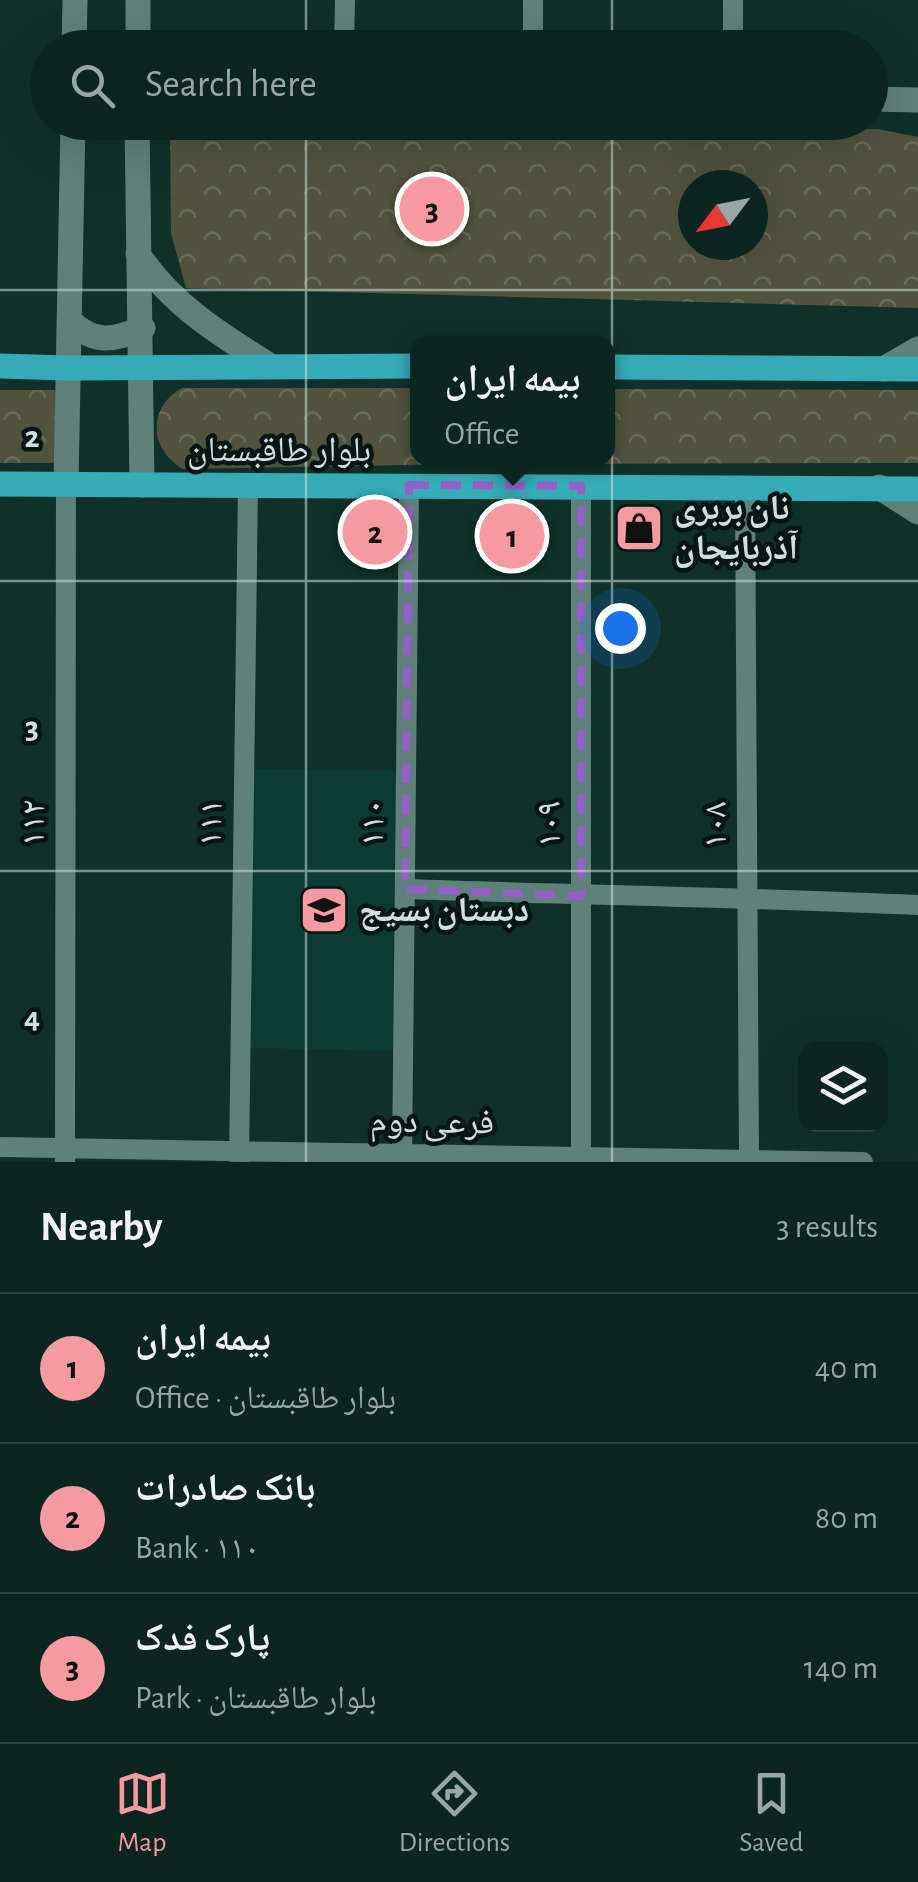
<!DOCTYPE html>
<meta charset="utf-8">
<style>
:root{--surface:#0b2520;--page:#142d29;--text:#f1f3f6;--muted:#9aa5a5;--line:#2b423e;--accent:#f49aa0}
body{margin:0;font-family:"Alegreya Sans","Noto Naskh Arabic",sans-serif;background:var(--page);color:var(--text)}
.controls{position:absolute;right:30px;bottom:30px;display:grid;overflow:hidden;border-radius:20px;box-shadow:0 10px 40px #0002}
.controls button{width:90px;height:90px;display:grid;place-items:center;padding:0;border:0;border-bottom:2px solid var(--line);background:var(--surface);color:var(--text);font:50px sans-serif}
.compass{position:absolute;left:678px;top:170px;width:90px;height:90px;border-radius:50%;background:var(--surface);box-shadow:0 10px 40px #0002;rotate:238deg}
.you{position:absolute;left:620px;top:628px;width:35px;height:35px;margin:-25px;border:8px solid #fff;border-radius:50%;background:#1a73e8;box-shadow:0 0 0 15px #1a73e833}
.badge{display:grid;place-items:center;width:65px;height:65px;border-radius:50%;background:var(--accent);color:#111;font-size:32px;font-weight:700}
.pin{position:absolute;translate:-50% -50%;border:5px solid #fff;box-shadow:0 2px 10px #0006}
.popup{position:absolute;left:410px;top:336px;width:205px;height:130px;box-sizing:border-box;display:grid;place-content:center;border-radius:20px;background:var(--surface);filter:drop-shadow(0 2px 8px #0005);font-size:32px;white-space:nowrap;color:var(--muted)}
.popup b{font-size:38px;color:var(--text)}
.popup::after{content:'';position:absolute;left:50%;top:100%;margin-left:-20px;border:20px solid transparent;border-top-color:var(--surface)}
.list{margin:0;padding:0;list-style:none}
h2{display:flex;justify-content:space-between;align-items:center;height:130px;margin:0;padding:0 40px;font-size:42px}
h2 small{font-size:32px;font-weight:400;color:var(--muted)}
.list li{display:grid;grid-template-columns:65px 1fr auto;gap:30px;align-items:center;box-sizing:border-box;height:150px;padding:0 40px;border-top:2px solid var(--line)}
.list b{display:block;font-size:38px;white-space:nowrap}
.list p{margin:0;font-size:32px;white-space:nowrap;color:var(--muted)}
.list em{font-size:32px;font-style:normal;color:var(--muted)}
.icon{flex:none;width:55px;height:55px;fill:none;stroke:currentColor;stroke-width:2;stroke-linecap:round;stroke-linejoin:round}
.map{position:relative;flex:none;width:918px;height:1162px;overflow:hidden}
.search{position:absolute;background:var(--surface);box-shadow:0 10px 40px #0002;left:30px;right:30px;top:30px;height:110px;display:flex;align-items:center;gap:25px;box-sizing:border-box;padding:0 35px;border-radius:55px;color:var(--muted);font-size:38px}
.sheet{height:580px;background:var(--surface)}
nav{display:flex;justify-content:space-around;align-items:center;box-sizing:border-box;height:140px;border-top:2px solid var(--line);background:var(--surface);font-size:28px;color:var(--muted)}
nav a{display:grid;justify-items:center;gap:5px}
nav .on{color:var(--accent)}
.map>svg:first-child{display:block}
.built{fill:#0c3b33}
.park{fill:url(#park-crowns);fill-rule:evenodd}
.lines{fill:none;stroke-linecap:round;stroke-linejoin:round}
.minor{stroke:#5e8179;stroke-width:20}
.tertiary{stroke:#5e8179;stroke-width:25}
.secondary{stroke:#5e8179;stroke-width:25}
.primary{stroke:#36aab6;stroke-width:25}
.marked{fill:none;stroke:#9462c7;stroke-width:8;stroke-dasharray:20 12;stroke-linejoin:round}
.grid{fill:none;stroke:#cee0db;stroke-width:2.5;stroke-opacity:0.55}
.labels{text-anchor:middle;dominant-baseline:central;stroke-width:9;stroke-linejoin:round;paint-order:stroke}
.street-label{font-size:35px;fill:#cee0db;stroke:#081613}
.poi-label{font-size:35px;font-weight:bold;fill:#cee0db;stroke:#081613;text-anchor:start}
.grid-label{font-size:32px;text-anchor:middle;font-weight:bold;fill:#cee0db;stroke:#081613;stroke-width:9;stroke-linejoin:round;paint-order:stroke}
</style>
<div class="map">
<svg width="918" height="1162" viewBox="0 0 918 1162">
<defs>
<pattern id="park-crowns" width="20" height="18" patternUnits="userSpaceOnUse" patternTransform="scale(2.5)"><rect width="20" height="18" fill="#51533f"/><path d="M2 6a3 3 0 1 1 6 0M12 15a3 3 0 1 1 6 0" fill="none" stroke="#696b5a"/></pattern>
</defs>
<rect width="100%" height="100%" fill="#0f312a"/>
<!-- built -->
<path class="built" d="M251,769L400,771L397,1051L247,1048Z"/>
<!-- park -->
<path class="park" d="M878,129L918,137V308L186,288L171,233L170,130ZM693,185H753V245H693Z
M182,388H417V458H607V389L918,390V463L457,464L183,469C150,450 146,408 182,388Z
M0,390H55V463H0Z"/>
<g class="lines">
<!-- minor -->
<path class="minor" d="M733,0V48
M344,48L345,0
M533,48V0
M745,487L749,1162
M405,889C576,895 747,897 918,905
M0,1147L863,1162
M65,1162L66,484
M239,1162L248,485
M402,1162L409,485
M581,1162V486"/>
<!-- tertiary -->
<path class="tertiary" d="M870,99L918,100
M883,369L918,349"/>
<!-- secondary -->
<path class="secondary" d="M74,48L75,0
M138,48V0
M137,122L142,485
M138,254C171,304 219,334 269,365
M70,321C94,344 113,341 143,328
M66,484L73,122
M879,487L918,512"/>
<!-- primary -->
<path class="primary" d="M0,366L67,368L417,366
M607,367L918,369
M0,484L918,489"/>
</g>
<!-- marked area -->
<path class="marked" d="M409,485L581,486V896L405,889Z"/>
<!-- grid -->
<path class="grid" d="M306,0V48M612,0V48M306,122V1162M612,122V1162M0,290H918M0,581H918M0,871H918"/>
<!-- icons -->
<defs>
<g id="shop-square" transform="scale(2.5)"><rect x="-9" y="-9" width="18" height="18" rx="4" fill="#f49aa0" stroke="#081613"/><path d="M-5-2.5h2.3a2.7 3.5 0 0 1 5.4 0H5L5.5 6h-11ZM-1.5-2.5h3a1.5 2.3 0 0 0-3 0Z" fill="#111"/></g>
<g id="school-square" transform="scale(2.5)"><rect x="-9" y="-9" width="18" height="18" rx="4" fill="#f49aa0" stroke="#081613"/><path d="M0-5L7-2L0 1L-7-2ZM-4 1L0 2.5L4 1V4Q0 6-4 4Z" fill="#111"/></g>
</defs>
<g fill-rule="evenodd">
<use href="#shop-square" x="639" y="528"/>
<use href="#school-square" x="324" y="910"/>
</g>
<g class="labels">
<!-- street labels -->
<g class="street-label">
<text x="279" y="450">بلوار طاقبستان</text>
<text transform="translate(33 823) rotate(-90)">۱۱۲</text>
<text transform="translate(211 823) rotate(-89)">۱۱۱</text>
<text transform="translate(373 823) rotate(-89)">۱۱۰</text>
<text transform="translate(549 824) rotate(-90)">۱۰۹</text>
<text transform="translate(715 825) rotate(-90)">۱۰۸</text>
<text transform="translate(432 1122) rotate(1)">فرعی دوم</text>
</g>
<!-- poi labels -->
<g class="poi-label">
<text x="674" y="508">نان بربری<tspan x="674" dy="40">آذربایجان</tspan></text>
<text x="359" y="910">دبستان بسیج</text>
</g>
</g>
<g class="grid-label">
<text x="32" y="447">2</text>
<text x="32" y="738">3</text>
<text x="32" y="1028">4</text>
</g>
</svg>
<div class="controls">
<button><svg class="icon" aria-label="layers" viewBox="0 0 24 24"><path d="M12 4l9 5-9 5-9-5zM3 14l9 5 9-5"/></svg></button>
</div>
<svg class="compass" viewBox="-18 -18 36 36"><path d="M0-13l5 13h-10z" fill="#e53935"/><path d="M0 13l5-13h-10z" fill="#9aa5a5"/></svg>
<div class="you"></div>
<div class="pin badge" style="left:512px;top:536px">1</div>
<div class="popup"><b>بیمه ایران</b>Office</div>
<div class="pin badge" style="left:375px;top:532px">2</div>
<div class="pin badge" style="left:432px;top:209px">3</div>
<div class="search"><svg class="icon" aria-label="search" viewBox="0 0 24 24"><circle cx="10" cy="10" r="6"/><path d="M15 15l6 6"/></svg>Search here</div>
</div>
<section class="sheet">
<h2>Nearby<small>3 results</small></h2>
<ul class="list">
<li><span class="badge">1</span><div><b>بیمه ایران</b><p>Office · بلوار طاقبستان</p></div><em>40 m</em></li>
<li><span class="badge">2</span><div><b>بانک صادرات</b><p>Bank · ۱۱۰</p></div><em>80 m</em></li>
<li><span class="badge">3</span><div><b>پارک فدک</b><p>Park · بلوار طاقبستان</p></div><em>140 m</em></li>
</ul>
</section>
<nav>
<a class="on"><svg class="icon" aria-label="map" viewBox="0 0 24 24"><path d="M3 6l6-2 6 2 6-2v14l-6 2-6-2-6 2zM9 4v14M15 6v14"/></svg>Map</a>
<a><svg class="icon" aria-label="directions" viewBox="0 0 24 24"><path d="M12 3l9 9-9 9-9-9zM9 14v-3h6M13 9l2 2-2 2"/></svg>Directions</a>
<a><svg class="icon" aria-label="saved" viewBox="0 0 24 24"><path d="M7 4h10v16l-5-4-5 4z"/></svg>Saved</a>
</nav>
